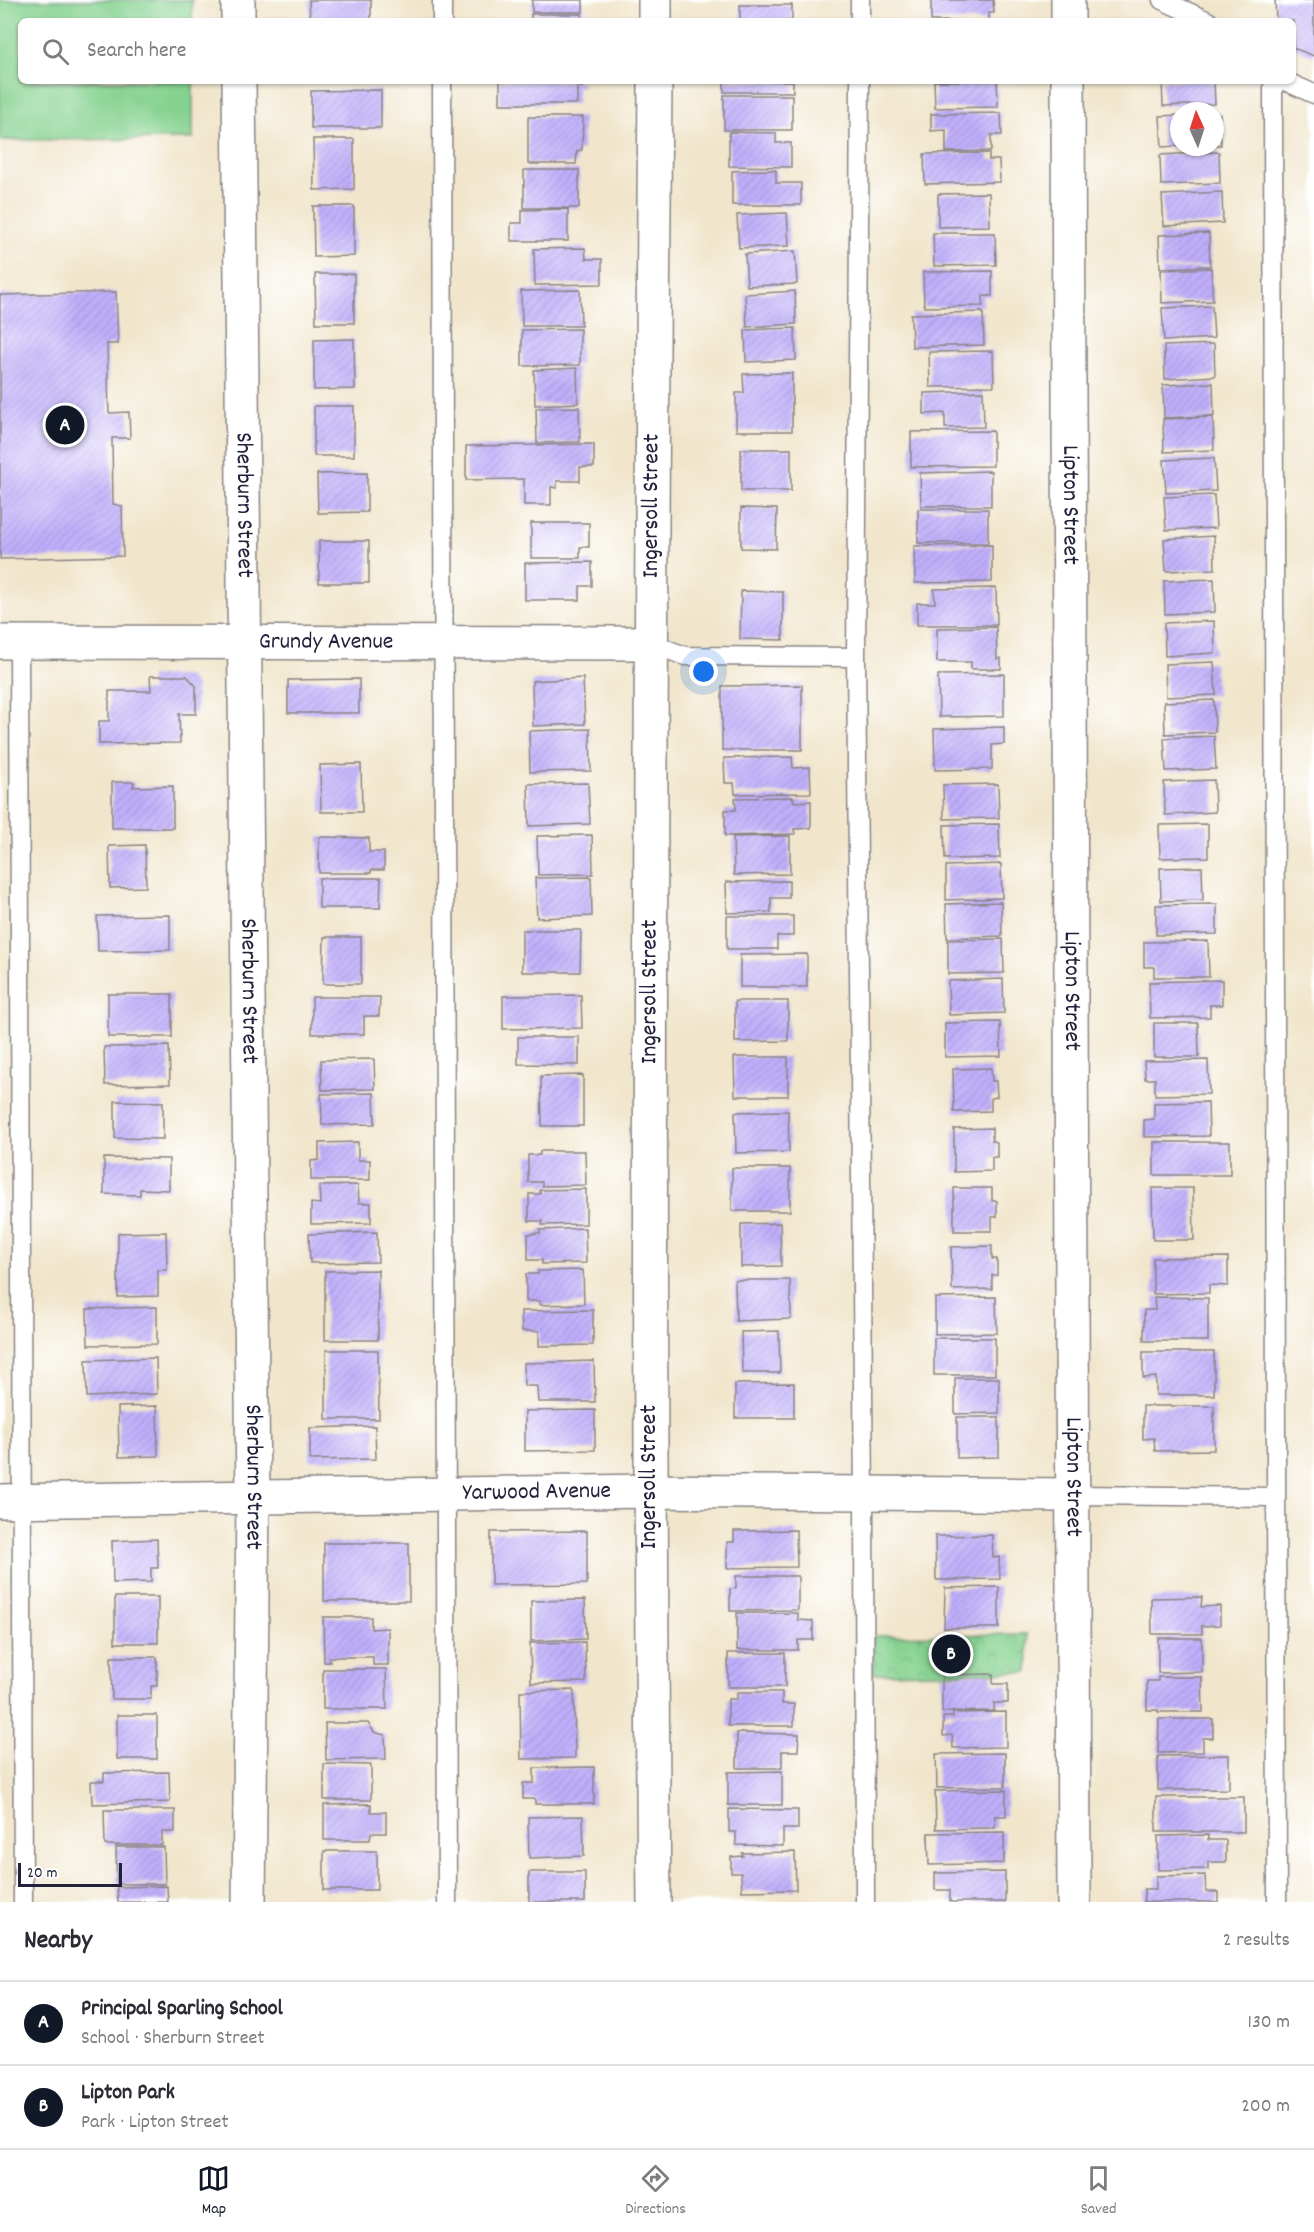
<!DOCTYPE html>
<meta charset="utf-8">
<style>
:root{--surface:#fff;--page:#f7f7f7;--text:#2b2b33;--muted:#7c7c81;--line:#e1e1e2;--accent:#111827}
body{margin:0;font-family:Dekko,sans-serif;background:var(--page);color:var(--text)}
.compass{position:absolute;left:1170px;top:102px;width:54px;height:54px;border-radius:50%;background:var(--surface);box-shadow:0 2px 4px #0004;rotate:357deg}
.scale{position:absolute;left:18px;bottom:15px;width:104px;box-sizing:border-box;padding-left:6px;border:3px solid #22223b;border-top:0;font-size:16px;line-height:21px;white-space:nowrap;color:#22223b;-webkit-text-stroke:4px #fff;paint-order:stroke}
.you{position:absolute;left:704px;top:672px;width:21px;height:21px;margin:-15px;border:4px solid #fff;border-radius:50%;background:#1a73e8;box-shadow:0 0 0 9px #1a73e833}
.badge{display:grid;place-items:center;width:39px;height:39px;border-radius:50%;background:var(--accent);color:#fff;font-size:20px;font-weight:700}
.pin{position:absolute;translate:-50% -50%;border:3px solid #fff;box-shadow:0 2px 6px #0006}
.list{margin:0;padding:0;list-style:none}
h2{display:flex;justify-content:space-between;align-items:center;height:78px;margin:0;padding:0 24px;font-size:26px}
h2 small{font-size:20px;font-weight:400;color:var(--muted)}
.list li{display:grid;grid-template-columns:39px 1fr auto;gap:18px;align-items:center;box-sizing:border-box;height:84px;padding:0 24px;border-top:2px solid var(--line)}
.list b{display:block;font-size:22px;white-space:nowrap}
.list p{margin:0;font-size:20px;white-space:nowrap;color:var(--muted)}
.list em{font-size:20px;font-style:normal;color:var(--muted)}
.icon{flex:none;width:33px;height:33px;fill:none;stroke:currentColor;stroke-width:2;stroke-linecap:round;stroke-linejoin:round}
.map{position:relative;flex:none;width:1314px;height:1902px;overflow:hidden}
.search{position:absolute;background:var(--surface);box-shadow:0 2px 4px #0004;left:18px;right:18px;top:18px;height:66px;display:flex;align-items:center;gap:15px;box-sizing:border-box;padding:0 21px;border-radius:9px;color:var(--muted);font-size:22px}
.sheet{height:246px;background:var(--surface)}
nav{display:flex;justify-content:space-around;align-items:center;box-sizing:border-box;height:84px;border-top:2px solid var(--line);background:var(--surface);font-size:16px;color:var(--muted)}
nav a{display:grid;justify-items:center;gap:3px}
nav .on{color:var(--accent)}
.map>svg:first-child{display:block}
.grass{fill:#85d28f;stroke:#547a65;stroke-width:1.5}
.park{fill:url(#park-crowns);stroke:#547a65;stroke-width:1.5}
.building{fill:url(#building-hatch)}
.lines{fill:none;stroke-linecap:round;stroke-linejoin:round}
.service-casing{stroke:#8a8484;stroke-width:21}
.minor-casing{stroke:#8a8484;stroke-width:36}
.service{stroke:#fff;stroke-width:18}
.minor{stroke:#fff;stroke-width:33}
.labels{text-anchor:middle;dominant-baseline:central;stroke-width:6;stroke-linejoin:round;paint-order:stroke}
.street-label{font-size:24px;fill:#22223b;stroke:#fff}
</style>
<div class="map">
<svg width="1314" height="1902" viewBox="0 0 1314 1902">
<defs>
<pattern id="park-crowns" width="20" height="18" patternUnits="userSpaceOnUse" patternTransform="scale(1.5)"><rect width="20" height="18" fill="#85d28f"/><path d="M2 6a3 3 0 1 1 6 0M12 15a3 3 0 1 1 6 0" fill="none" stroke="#73b47c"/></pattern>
<pattern id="building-hatch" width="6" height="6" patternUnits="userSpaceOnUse" patternTransform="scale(1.5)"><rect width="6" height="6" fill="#c0affb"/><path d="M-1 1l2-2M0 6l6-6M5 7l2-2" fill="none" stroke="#a596d8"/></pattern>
</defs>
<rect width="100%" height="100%" fill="#fff"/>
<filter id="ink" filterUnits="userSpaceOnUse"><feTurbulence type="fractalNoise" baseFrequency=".0167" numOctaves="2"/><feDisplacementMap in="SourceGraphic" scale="12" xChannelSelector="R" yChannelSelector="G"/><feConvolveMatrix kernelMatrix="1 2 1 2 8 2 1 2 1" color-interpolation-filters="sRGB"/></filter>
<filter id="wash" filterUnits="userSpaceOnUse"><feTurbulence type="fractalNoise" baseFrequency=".008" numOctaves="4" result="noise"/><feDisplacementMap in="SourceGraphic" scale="24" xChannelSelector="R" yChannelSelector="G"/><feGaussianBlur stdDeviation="1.35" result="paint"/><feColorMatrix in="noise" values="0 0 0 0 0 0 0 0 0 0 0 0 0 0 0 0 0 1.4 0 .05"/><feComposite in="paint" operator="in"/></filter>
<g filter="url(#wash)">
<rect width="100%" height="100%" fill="#f1e6cc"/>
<!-- grass -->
<path class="grass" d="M0,0H192V21H21V81H193V139L0,140Z"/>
<!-- park -->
<path class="park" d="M1027,1634L1028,1672L874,1674L873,1636Z"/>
<g id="blocks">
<!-- building -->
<path class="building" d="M309,0H371V21H310Z
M532,0H583V12H532Z
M931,0H993L994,13H989V21H931Z
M1275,0H1314V56L1293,48V21H1276Z
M740,5H792V21H740Z
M531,14H582V21H531Z
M500,81H582V87L577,86V104H500Z
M724,81H793V92H724Z
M934,81H997L998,107L935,108Z
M1162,81H1214L1215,104L1163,106Z
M381,90V128H311V91Z
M724,95H792V130H724Z
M1001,113L1002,135H991V151L946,152V130L931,131V114Z
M1215,114H1220L1221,145H1215Z
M1179,115V146L1162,147L1160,116Z
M528,117H583L582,150L577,151L576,164H528Z
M729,132L776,133V143H791V167L729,166Z
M313,139H354V189L314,190Z
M1219,152L1220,183L1161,185L1160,155Z
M989,153V160H999L1000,182L925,184L924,154Z
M524,170H579V208H524Z
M776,170V183H801V205H732V171Z
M1222,192L1223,223L1164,226L1162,195Z
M989,193L990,226L938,227V194Z
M313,206H354V256L314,257Z
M568,209V241H511V223H522V210Z
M787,213L789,246L739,248L737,215Z
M933,233H995L996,265L934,266Z
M1209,233L1210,266L1160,268L1159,235Z
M585,248L586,259H602V284L535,285L534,249Z
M795,251L797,284L747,286L745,254Z
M1211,268L1213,301L1162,303L1161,270Z
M992,271V296H983V306L924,307L923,272Z
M315,274H354V323H316Z
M580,290L581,326H522L521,291Z
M795,291L796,324L747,327L745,294Z
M116,292L118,344H107L109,413L129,412L130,438H112L113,504L122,506L123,556L0,559V295Z
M1212,306L1214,338L1164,341L1162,308Z
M983,312L984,345L912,347L911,314Z
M795,328L796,360L746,362L745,330Z
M580,329V365L522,366V330Z
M354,339L355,389L314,390V340Z
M1214,344L1215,376L1165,379L1164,346Z
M993,351L994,386L930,387L929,352Z
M577,368L578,403L535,405L534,370Z
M792,373V431H736V393H744L743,374Z
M1213,383L1214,416L1164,418L1163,385Z
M983,391L984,427L945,428V413L924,414V393Z
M314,406H354V456H314Z
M579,407L580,442L537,443L536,408Z
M1213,417L1214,450L1164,452L1163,419Z
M993,431V466L911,467V432Z
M594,444V467H580V481H557V488L551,487V505H524V479L466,480V446Z
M741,449H791V491H741Z
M1214,458L1216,491L1166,493L1164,460Z
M991,471V506H921L920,473Z
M367,473V512L318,513L317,474Z
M1214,495L1216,528L1166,530L1164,497Z
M741,508L777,509L776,549L741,548Z
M918,509H988V543H918Z
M531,523H589V547H580V558H531Z
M1214,536L1215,569L1166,571L1164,539Z
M319,541H369V583H319Z
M992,545V582L915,583L914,546Z
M592,562V586H580V600H525V563Z
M1214,579L1215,612L1165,614L1164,581Z
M996,588L997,625H917V603H935L934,589Z
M741,591L783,592V640L740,639Z
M1214,621L1215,653L1165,656L1164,623Z
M996,627L997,659L1001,658V669H971V662H937V628Z
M1214,662L1216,695L1166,697L1165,664Z
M1004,674V716L939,717L938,675Z
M150,676H187L196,686V714H179L180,743L99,744V721H109V691H151Z
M583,678L585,724L533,726L532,681Z
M359,679V713H288V680Z
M802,685V750H722V686Z
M1214,700L1215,732L1165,734L1164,702Z
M1004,727V744L992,745V769L935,770L934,729Z
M590,729L591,771L530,772L529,731Z
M1214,736L1216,769L1166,771L1164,738Z
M792,757L793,768L810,767L811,793L735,794L734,783H725L724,758Z
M361,764L362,812H321L320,765Z
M1214,780L1215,812L1165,815L1164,782Z
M112,782H134L133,787L173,786V828H112Z
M588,783L590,824L529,826L528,784Z
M998,784L999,818L944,819L943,785Z
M793,797L794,802L811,801V828L794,829L795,834L725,836V810H736L735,798Z
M999,824L1000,858L945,859L944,825Z
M1208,824V857L1160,858L1159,825Z
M592,835L593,874L538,875L537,836Z
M790,836V874L734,875L733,837Z
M319,837L369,838V852H384V870H371V873H319Z
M145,845L146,887L110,888L109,846Z
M1001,864L1002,898L946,900V866Z
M1202,867L1203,900L1161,901L1160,868Z
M591,877L592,916L537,918L535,878Z
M319,878H381L380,908H319Z
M789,881V898H771V912L727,913L726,882Z
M1001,902L1002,936L947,938L946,904Z
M1217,904V934L1156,935V905Z
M170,915V950L98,951L97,916Z
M727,916H793V936H777V949H727Z
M522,930H581L580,972H522Z
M324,937H361V984H323Z
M1003,939L1004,973L948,974V940Z
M1208,941L1209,977H1154V967H1144V942Z
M807,954V987H740V955Z
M1003,979L1004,1013L949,1015L948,981Z
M1222,980V1005H1210V1017L1150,1018L1149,982Z
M108,994H172V1037H108Z
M581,995L582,1028L503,1029V996Z
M312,997H380L379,1016H364V1034H312Z
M735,1001H788V1041L735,1042Z
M1000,1022L1001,1056L945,1057V1023Z
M1154,1023H1198L1199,1057H1154Z
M518,1037H579V1065L518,1064Z
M169,1046L170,1084L105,1085L104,1047Z
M734,1057H788V1096H735Z
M374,1059L375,1089L322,1090L321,1060Z
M1208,1060L1209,1094L1155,1095V1079H1145L1144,1061Z
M991,1068L992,1081H996L997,1097L991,1098V1111L954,1112L953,1069Z
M583,1075V1126H542L541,1076Z
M374,1093L375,1124L322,1125L321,1094Z
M115,1101L163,1102V1139L115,1138Z
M1208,1102L1209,1136L1144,1137V1120L1154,1119V1103Z
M788,1111L789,1152L736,1153L735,1112Z
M992,1128V1141L997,1142V1157H992V1171L954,1172V1129Z
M358,1142V1160H370V1180H311V1161L319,1160V1143Z
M1154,1142H1230V1175H1154Z
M540,1151H585L586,1185L542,1186V1182H528V1155H540Z
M104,1158L169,1159V1190L140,1189V1195L104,1194Z
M732,1168H790V1211H732Z
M358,1185L359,1203H371V1223L311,1224V1203L320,1204L319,1186Z
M954,1188H992V1201H997V1217H992V1231H954Z
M1152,1188H1193L1194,1240H1153Z
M586,1189V1224L542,1225L543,1221H529V1194H540V1190Z
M780,1223L781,1266L741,1267V1224Z
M585,1228L586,1263L542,1264V1260H528V1234L540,1233V1230Z
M166,1232L167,1270H158V1296L118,1297V1233Z
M377,1232L378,1262L310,1263L309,1234Z
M992,1246V1259H997V1275H992V1289L952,1290L951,1247Z
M1228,1257V1286L1209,1285V1293L1153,1294V1258Z
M378,1270V1340H325V1271Z
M583,1270L584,1304L540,1305V1301H526V1274H538V1271Z
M735,1280H790L791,1319L736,1321Z
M996,1297L997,1333L935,1334V1298Z
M1154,1297L1208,1298V1341H1144V1310H1155Z
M157,1307V1344L88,1345L87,1309Z
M593,1310V1345L539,1346V1331H522L521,1311Z
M779,1331L780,1373H742L741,1332Z
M934,1338H995V1375H934Z
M326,1350H378L379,1419H326Z
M1143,1352H1214V1395H1156V1377L1143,1378Z
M156,1358L157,1394L87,1397L86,1360Z
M594,1361L595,1402H538L537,1386H524V1363Z
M955,1378H999V1413L955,1414Z
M794,1383V1418H735V1384Z
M157,1406L158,1456L119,1457L118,1407Z
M1143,1406H1214V1450L1155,1451L1154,1438L1143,1439Z
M595,1410V1450L525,1451V1411Z
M957,1417H999V1457L957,1458Z
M375,1426L376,1459L310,1460V1428Z
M796,1530L797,1567L727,1568V1542H734V1531Z
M587,1531V1584L491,1585V1532Z
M992,1535L993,1558L999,1557L1000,1579L936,1580L935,1536Z
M157,1539L158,1568H151V1582L113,1583L112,1541Z
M324,1543H409V1601H324Z
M736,1576H798V1610L730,1611V1589L736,1588Z
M999,1587V1628H944L945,1588Z
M115,1597H158V1643H115Z
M1202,1597L1201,1607L1220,1606V1625L1202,1626V1634H1152L1151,1598Z
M585,1600L586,1639L531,1641V1601Z
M737,1613H798V1620L813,1621V1640H798V1650H737Z
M323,1617H371V1629L388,1628V1665H373V1657H329L330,1662H324Z
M1158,1638H1202V1672L1158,1673Z
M585,1642L586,1682L531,1683L530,1643Z
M728,1653H785V1687H728Z
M111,1657H157V1686H151V1699H112Z
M323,1669H386L387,1709H323Z
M993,1674V1684H1008V1703H994V1711L942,1712V1675Z
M1158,1677H1202L1203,1712H1158V1710H1147V1681H1158Z
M574,1690L575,1758L521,1759L520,1691Z
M737,1692H782V1704H794V1726H728V1699H737Z
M1006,1712V1747L953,1748L952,1735L943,1736V1717H953V1713Z
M117,1715H157V1759H117Z
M1159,1719H1213V1738H1203V1752L1158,1753Z
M325,1723H368L374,1732L385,1735L386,1759L326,1760Z
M737,1733L799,1734L798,1751H782V1768H737Z
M1005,1753V1787L937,1788L936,1754Z
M1229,1755V1789L1158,1790V1756Z
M324,1764L371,1765V1800H324Z
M594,1767V1804H535V1799H523V1783H534V1768Z
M782,1771V1805H728V1772Z
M169,1772L170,1802L92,1804L91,1781H104V1773Z
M1006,1790V1816H995V1828L936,1829L935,1791Z
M1156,1797H1244V1832H1156Z
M371,1804V1812H386V1833H371L370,1840H324V1805Z
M729,1809L798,1810V1829H783V1846L736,1845V1832H729Z
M104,1810H175V1832H162V1845H105Z
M583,1816L584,1856L529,1858L528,1817Z
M1004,1832V1863L929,1865L928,1833Z
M1208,1835V1840H1226V1862H1208V1869L1158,1870V1836Z
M116,1847H164L165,1884H117Z
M324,1851H377V1890H324Z
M795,1852L796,1890L742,1891L741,1873H731V1857L743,1856L742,1853Z
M529,1872H585V1902H529Z
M1005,1872V1902H950V1890H935V1873Z
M1205,1875L1206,1892H1218V1902H1144V1889H1156V1876Z
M167,1886L168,1902H118L117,1887Z"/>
</g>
</g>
<g filter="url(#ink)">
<use href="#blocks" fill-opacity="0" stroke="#8a8484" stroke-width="1.5"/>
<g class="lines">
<!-- service casing -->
<g class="service-casing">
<path id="service" d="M442,0V21
M1162,0L1208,21
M860,21V0
M442,81L447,1902
M860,81L856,657L864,1494L865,1902
M1273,81L1277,1902
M1285,81L1314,94
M19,642L23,1902
M650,643L685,656L856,657
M1072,1495L1276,1497"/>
</g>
<!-- minor casing -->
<g class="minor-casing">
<g id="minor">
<path d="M238,0V21"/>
<path d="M1068,0V21"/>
<path d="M655,21V0"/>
<path id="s1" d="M239,81L253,1497L249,1902"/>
<path id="s2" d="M1068,81L1074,1902"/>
<path id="s3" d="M0,642L650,643"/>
<path id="s4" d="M0,1501L650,1491L1072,1495"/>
<path id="s5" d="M654,1902C648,1295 650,688 655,81"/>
</g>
</g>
<!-- service -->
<use href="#service" class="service"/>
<!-- minor -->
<use href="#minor" class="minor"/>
</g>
</g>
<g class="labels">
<!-- street labels -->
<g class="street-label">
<text stroke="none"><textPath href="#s1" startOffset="424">Sherburn Street</textPath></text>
<text stroke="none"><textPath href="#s5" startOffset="1396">Ingersoll Street</textPath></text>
<text stroke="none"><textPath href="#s2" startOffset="424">Lipton Street</textPath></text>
<text stroke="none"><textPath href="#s3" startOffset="326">Grundy Avenue</textPath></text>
<text stroke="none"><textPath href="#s1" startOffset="910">Sherburn Street</textPath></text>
<text stroke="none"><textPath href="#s5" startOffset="910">Ingersoll Street</textPath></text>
<text stroke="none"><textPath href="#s2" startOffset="910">Lipton Street</textPath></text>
<text stroke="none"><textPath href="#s1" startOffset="1396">Sherburn Street</textPath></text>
<text transform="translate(650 1477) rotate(-90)">Ingersoll Street</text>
<text stroke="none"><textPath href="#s2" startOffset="1396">Lipton Street</textPath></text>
<text stroke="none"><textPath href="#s4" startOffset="537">Yarwood Avenue</textPath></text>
</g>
</g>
</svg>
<svg class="compass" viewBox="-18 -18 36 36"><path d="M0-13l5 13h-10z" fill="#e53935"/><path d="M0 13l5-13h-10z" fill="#7c7c81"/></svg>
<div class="scale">20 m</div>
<div class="you"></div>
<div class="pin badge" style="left:65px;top:425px">A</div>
<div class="pin badge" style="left:951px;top:1654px">B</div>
<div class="search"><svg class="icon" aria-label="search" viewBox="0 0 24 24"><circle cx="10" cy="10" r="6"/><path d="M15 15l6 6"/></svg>Search here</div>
</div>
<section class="sheet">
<h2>Nearby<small>2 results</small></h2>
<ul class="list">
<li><span class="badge">A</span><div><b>Principal Sparling School</b><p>School · Sherburn Street</p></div><em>130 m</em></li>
<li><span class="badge">B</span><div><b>Lipton Park</b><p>Park · Lipton Street</p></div><em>200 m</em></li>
</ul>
</section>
<nav>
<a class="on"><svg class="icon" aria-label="map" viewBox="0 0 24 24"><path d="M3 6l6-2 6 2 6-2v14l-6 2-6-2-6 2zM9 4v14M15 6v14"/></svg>Map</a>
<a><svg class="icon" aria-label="directions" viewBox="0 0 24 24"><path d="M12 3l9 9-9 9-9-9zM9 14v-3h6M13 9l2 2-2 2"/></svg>Directions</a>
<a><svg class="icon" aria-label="saved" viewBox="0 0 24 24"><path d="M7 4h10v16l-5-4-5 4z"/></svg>Saved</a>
</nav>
